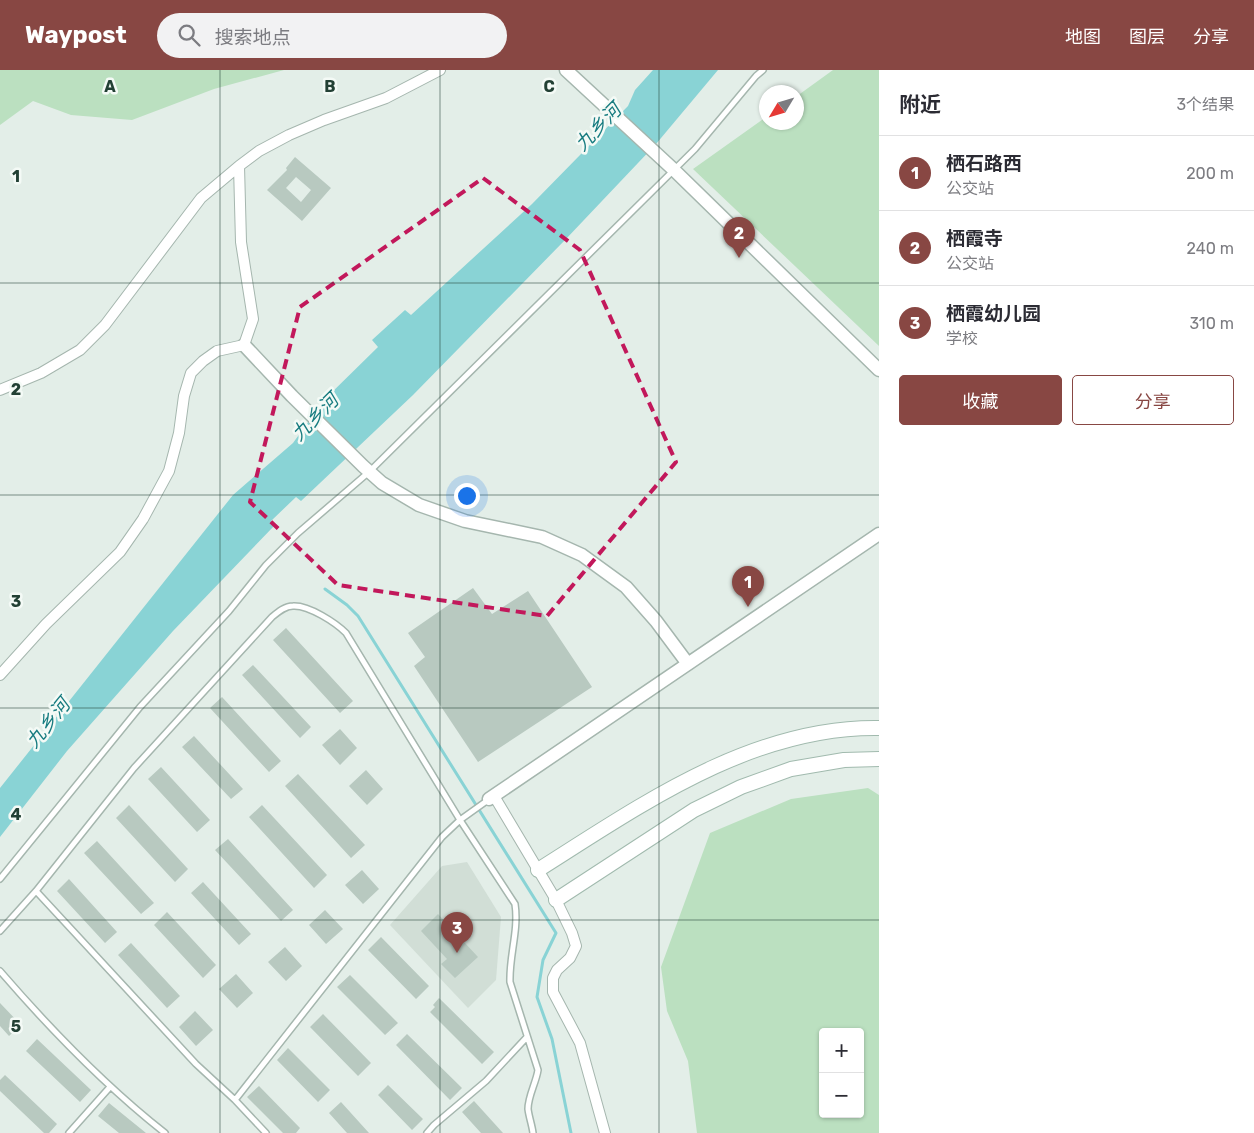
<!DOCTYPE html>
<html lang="zh">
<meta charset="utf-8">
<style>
:root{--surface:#fff;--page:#f2f2f3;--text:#2b2b33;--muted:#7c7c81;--line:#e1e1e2;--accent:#884743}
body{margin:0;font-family:Rubik,"Noto Sans SC",sans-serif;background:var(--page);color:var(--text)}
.controls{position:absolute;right:15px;bottom:15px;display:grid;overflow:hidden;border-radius:5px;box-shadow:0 1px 4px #0004}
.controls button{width:45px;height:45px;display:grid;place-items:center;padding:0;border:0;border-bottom:1px solid var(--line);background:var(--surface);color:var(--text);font:25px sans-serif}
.compass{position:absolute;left:759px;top:15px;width:45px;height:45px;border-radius:50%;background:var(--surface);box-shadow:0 1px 4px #0004;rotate:232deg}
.you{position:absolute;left:466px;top:425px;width:18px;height:18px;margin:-12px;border:4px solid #fff;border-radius:50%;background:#1a73e8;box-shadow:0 0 0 8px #1a73e833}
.badge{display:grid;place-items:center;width:32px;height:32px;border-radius:50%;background:var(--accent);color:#fff;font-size:16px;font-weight:700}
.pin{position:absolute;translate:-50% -41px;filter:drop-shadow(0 1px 2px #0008)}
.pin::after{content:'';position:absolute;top:26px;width:18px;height:15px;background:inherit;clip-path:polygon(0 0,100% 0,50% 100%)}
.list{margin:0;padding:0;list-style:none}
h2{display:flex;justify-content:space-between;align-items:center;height:65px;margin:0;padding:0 20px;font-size:21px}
h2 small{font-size:16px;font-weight:400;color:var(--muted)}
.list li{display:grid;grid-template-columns:32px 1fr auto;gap:15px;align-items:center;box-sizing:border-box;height:75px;padding:0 20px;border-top:1px solid var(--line)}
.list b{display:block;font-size:19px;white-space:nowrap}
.list p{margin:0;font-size:16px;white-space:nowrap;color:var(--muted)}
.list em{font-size:16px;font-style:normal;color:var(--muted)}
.actions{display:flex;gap:10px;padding:15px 20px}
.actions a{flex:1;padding:11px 0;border:1px solid var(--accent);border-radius:5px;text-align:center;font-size:18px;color:var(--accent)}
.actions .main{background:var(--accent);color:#fff}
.icon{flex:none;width:28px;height:28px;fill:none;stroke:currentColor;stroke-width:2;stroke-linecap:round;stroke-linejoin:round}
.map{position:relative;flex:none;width:879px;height:1063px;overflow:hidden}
header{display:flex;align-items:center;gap:30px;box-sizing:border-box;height:70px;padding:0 25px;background:var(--accent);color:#fff}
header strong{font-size:24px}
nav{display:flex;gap:28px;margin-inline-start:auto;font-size:18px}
.search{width:350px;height:45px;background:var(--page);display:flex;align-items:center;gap:12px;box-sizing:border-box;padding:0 18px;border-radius:28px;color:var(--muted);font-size:19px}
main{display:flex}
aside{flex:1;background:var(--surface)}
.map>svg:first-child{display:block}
.built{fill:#d1ded6}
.green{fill:#bbe0c0;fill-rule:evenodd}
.water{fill:#89d3d5}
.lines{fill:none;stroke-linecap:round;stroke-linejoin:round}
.stream{stroke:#89d3d5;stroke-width:3}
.building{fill:#b8c9c0;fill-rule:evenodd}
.service-casing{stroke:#a5b6ae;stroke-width:8}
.minor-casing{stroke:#a5b6ae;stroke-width:12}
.tertiary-casing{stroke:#a5b6ae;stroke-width:15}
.secondary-casing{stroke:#a1baae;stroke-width:16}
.service{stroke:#fff;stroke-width:5}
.minor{stroke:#fff;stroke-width:10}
.tertiary{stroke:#fff;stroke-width:12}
.secondary{stroke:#fff;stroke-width:14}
.marked{fill:none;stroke:#c2185b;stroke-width:4;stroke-dasharray:10 6;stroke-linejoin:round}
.grid{fill:none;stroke:#224034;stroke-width:1;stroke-opacity:0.55}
.labels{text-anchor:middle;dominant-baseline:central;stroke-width:5;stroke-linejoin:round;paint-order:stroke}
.water-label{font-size:19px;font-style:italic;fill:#187c80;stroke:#f4faf6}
.grid-label{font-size:16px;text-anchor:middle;font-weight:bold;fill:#224034;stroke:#f4faf6;stroke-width:5;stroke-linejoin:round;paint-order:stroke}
</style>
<header>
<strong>Waypost</strong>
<div class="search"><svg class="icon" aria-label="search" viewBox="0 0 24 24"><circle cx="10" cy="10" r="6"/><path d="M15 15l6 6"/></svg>搜索地点</div>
<nav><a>地图</a><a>图层</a><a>分享</a></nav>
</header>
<main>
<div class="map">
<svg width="879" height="1063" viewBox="0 0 879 1063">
<rect width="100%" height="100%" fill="#e3eee8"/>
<!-- built -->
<path class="built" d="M467,792L501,847L496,910L468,938L390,855L442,796Z"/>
<!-- green -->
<path class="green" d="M0,0H284L214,19L132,50L71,45L33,31L0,55Z
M833,0H879V276L693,99L766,47V52H796L797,26Z
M868,718L879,725V1063H697L688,991L667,941L661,897L710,763L791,729ZM823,962H860V1044H823Z"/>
<!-- water -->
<path class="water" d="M653,0H718L656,74L565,170L413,325L301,431L296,427L271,451L274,456L173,561L67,681L0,767V718L233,425L293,373L324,330L378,277L372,270L405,240L411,245L532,134L628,36L635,20Z"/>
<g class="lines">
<!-- stream -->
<path class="stream" d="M325,519L347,535L358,546L556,863L543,890L537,927L552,969L571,1063"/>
</g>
<!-- building -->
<path class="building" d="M295,87L331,118L302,151L267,120L287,100L286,98ZM296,107L311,120L301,132L286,118Z
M473,518L492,544L528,521L592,617L478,692L414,596L425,587L408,563Z
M286,558L353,631L340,643L273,570Z
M253,595L311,657L300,668L242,605Z
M222,627L281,691L269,702L210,638Z
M340,659L357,678L340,695L322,675Z
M194,666L243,719L231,729L182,677Z
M161,697L210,750L197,762L148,709Z
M366,700L383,719L367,735L349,716Z
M298,704L365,775L351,788L285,716Z
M129,735L188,799L175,812L116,748Z
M262,735L327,805L314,818L249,747Z
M228,769L293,840L281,851L215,780Z
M97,771L154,833L141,844L84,783Z
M362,800L379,819L363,834L345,815Z
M69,809L117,862L105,873L57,821Z
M203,812L251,864L239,875L191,823Z
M325,840L343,859L326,874L309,855Z
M167,842L216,895L203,908L154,855Z
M438,844L478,887L455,908L441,894L447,889L421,861Z
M381,867L429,916L416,929L368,880Z
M131,873L180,926L167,938L118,885Z
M285,877L302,896L286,911L268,892Z
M236,904L253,923L237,938L219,919Z
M350,905L398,953L385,965L337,917Z
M439,928L494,982L482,994L430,942L435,937L433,935Z
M0,933L21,955L9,966L0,956Z
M195,941L213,960L196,976L179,957Z
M323,944L371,993L358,1006L310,957Z
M407,964L462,1018L450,1030L396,975Z
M37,969L91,1020L80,1032L26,981Z
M288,978L330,1020L318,1032L277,990Z
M5,1005L57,1054L49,1063H44L0,1021V1010Z
M388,1015L423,1049L412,1060L378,1025Z
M259,1016L300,1058L296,1063H283L247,1027Z
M474,1031L503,1063H481L462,1042Z
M341,1032L369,1063H347L329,1043Z
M109,1033L146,1063H119L98,1046Z"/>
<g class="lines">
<!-- service casing -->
<g class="service-casing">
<path id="service" d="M0,809L140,637L229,541L266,495L298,463L369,402L695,79L756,6L763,0
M36,821L196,994L235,1030L266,1063
M0,861L36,821L134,698L272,547C278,542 285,536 293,536C309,535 336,553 346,563L460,750L515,834C519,860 509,886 510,912L538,1000C536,1013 528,1026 528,1039C529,1047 532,1055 533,1063
M0,901C51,960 104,1015 165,1063
M235,1030L442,767L460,750L488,730
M69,1063L110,1017
M427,1063L434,1055L486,1011L527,967"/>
</g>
<!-- minor casing -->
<g class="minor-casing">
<path id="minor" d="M0,320L41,303L80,280L105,255L201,128L239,96
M0,605L46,554L120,482L143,449L169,401L179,363L184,326L191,303L203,291L217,281L244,275L253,249L241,172L239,96L259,81L289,65L324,50L386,28L440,0
M494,726L556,830L572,863L576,876L570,888L557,900L553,908V922L580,973L605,1063"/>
</g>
<!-- tertiary casing -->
<g class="tertiary-casing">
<path id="tertiary" d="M566,0L674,100L879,300
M244,275L292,326L363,396L382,413L419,435L465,451L542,467L582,485L626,517L656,551L688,594
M489,729L879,464"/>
</g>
<!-- secondary casing -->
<g class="secondary-casing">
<path id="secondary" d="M538,800C641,735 752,656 879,658
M556,830L694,740L741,717L791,699L844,690L879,689"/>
</g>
<!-- service -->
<use href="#service" class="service"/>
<!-- minor -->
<use href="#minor" class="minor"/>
<!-- tertiary -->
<use href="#tertiary" class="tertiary"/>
<!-- secondary -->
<use href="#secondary" class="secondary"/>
</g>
<!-- marked area -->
<path class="marked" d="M483,108L580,180L676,392L547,546L338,515L250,432L300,237Z"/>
<!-- grid -->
<path class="grid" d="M220,0V1063M440,0V1063M659,0V1063M0,213H879M0,425H879M0,638H879M0,850H879"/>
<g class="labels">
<!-- water labels -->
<g class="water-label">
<text transform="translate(598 57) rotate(-46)">九乡河</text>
<text transform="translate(315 347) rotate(-45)">九乡河</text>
<text transform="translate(48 653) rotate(-51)">九乡河</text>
</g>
</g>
<g class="grid-label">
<text x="110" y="22">A</text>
<text x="330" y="22">B</text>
<text x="549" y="22">C</text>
<text x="16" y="112">1</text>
<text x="16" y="325">2</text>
<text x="16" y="537">3</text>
<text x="16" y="750">4</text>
<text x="16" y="962">5</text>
</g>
</svg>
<div class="controls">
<button>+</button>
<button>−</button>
</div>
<svg class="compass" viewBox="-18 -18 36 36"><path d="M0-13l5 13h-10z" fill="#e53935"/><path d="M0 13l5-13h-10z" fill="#7c7c81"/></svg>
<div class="you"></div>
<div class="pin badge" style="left:748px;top:537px">1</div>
<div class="pin badge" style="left:739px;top:188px">2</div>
<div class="pin badge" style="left:457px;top:883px">3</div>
</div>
<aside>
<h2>附近<small>3个结果</small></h2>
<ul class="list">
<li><span class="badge">1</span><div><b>栖石路西</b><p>公交站</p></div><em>200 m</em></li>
<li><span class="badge">2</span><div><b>栖霞寺</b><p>公交站</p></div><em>240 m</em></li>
<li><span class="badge">3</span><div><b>栖霞幼儿园</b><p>学校</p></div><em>310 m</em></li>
</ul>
<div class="actions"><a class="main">收藏</a><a>分享</a></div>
</aside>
</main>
